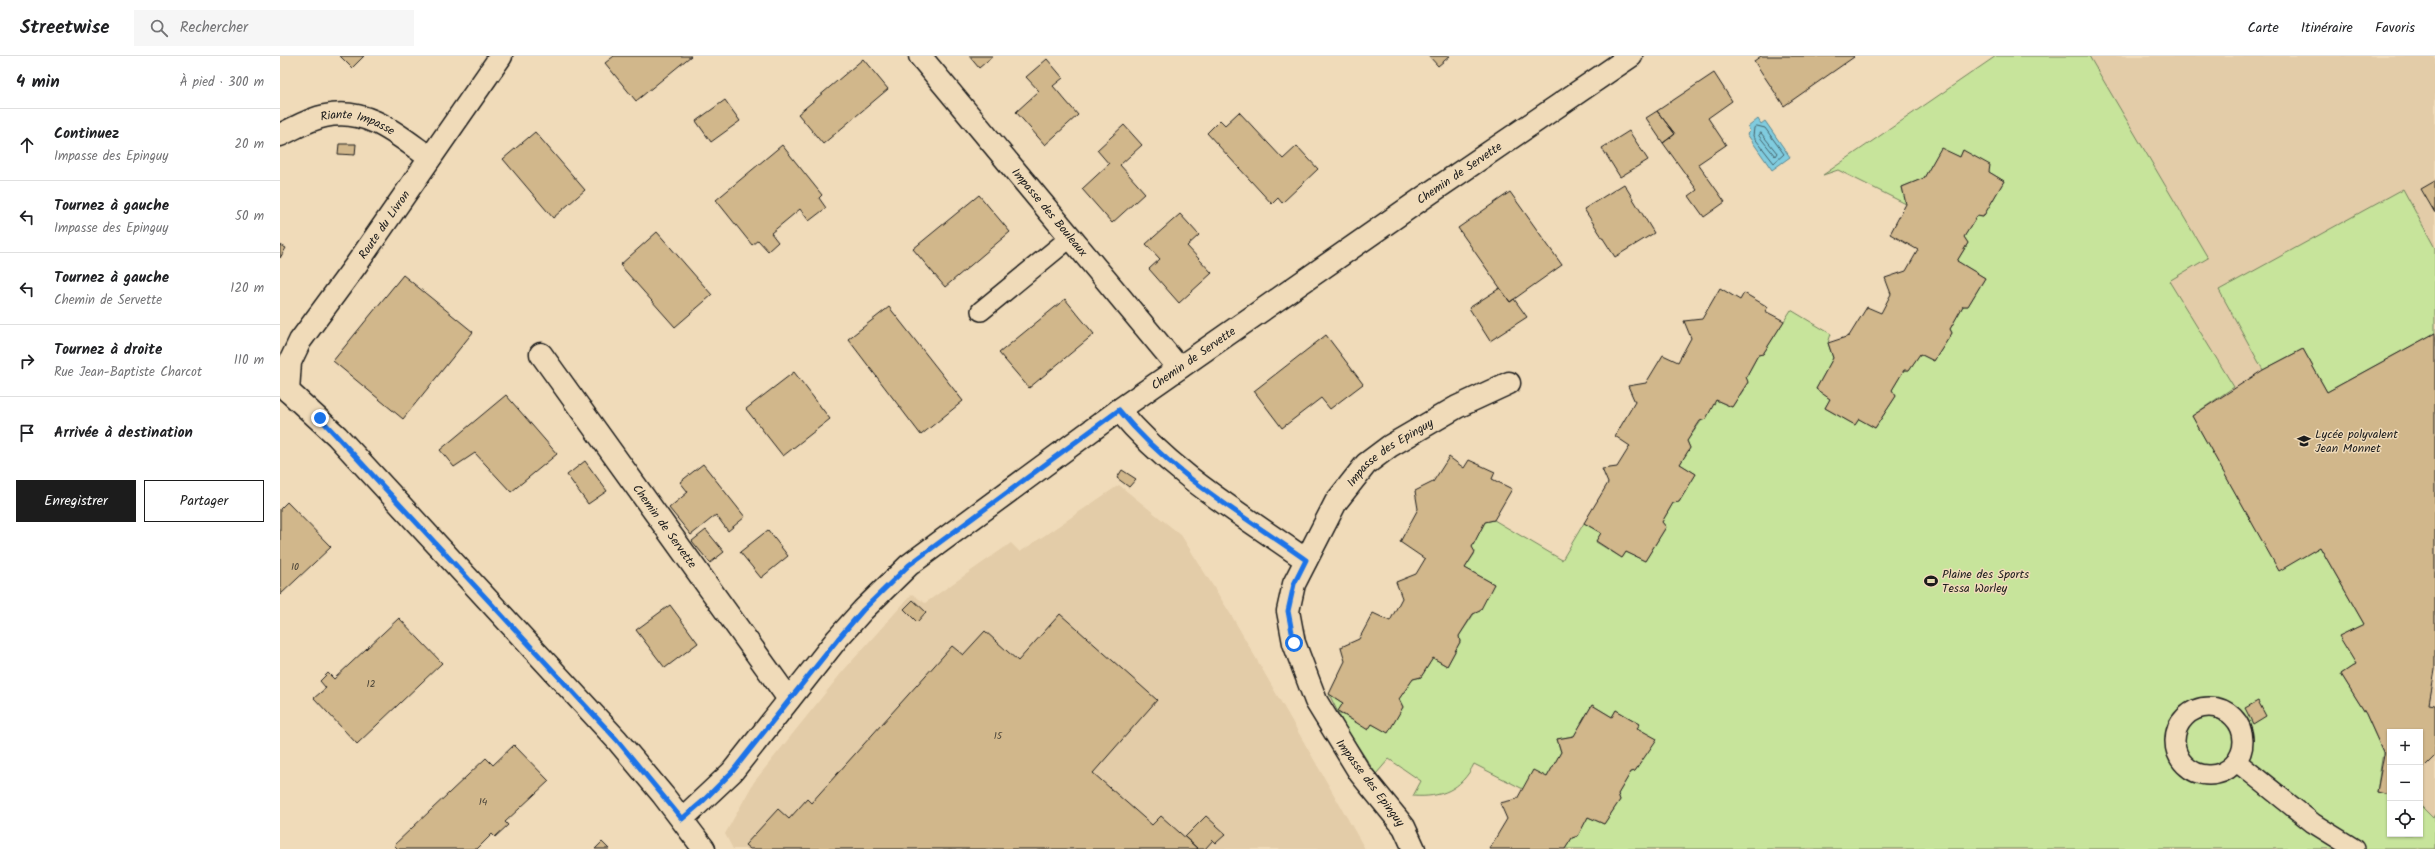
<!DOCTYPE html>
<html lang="fr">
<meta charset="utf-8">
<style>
:root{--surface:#fff;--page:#f6f6f6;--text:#202124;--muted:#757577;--line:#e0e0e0;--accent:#1c1c1c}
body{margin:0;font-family:Kalam,sans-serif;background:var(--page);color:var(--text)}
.controls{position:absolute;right:12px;bottom:12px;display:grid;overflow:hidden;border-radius:0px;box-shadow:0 1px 3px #0004}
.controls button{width:36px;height:36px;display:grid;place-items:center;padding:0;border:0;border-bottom:1px solid var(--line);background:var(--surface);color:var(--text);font:20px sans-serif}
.stop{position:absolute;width:12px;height:12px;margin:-9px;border:3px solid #1a73e8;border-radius:50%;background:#fff}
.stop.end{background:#1a73e8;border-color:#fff;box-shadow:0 1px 4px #0008}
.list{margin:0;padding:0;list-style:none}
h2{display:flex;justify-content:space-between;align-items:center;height:52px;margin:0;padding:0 16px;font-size:17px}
h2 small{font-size:13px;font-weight:400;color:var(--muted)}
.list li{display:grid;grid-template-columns:26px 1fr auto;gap:12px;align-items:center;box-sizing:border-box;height:72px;padding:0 16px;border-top:1px solid var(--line)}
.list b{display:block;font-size:15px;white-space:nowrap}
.list p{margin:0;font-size:13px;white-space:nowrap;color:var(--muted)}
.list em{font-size:13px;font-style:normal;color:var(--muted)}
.actions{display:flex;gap:8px;padding:12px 16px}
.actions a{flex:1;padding:9px 0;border:1px solid var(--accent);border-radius:0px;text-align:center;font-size:14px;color:var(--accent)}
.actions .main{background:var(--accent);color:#fff}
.icon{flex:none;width:22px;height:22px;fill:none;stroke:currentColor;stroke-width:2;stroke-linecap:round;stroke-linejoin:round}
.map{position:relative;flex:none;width:2155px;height:793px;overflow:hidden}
header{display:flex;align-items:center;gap:24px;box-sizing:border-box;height:56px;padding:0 20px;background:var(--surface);border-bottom:1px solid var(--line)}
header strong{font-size:19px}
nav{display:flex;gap:22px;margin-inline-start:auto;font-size:14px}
.search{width:280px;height:36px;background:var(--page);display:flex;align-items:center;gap:10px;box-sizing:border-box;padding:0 14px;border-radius:0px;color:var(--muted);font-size:15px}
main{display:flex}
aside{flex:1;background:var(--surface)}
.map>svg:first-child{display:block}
.built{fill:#e3cca8;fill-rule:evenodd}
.green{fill:#c7e49b;stroke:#72805c}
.water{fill:#80ccdf;stroke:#588691}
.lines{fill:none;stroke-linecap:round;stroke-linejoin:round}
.shore{stroke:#44626a;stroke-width:1}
.building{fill:#d1b78b;stroke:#1c1c1c}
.lane-casing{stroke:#1c1c1c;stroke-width:22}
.street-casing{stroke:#1c1c1c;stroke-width:25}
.secondary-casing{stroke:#1c1c1c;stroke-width:25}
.lane{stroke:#f0dbb9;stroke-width:19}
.street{stroke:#f0dbb9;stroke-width:22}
.secondary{stroke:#f0dbb9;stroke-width:22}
.route{stroke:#1a73e8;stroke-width:5}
.labels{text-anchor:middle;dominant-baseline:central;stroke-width:3;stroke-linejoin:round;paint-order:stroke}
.number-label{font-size:10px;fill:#494338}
.street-label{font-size:12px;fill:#1c1c1c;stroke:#f0dbb9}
.poi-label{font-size:12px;fill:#1c1c1c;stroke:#f0dbb9;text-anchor:start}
</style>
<header>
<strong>Streetwise</strong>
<div class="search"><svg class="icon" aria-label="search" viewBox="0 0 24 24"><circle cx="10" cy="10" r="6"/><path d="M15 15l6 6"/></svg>Rechercher</div>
<nav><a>Carte</a><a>Itinéraire</a><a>Favoris</a></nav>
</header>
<main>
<aside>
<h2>4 min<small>À pied · 300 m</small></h2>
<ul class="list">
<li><svg class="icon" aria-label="ahead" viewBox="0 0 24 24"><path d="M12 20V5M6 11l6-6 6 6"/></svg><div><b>Continuez</b><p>Impasse des Epinguy</p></div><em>20 m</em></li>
<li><svg class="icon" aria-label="left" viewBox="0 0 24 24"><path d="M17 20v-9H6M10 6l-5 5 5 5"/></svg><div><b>Tournez à gauche</b><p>Impasse des Epinguy</p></div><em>50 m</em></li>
<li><svg class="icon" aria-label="left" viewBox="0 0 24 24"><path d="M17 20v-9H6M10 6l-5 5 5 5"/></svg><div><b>Tournez à gauche</b><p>Chemin de Servette</p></div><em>120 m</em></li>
<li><svg class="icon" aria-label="right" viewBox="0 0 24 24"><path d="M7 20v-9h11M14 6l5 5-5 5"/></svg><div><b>Tournez à droite</b><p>Rue Jean-Baptiste Charcot</p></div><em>110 m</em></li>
<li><svg class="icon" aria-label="arrive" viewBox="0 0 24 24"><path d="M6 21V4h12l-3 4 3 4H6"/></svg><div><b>Arrivée à destination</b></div></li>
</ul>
<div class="actions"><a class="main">Enregistrer</a><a>Partager</a></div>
</aside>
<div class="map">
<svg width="2155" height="793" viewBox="0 0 2155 793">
<rect width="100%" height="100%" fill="#f0dbb9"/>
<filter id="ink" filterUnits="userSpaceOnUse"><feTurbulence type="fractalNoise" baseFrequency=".025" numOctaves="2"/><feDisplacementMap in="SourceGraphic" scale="8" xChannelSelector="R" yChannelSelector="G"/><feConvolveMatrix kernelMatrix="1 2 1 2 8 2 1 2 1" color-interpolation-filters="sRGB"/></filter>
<g filter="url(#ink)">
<!-- built -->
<path class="built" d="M1716,0H2155V793H2111ZM2110,676H2140V778H2110Z
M839,429L901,479L953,562L1085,793H453L445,778L474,726L563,615L632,538L645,547L731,487L740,496Z"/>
<!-- green -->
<path class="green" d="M1716,0H1809L1928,202L1889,225L1954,331L1912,360L1999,514L2040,491L2084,568L2060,580L2076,608L2061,618L2086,658L2103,696L2097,736L2110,739V778H2140V749L2153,762L2155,758V793H1285L1292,782L1298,780L1308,761L1324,768L1340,744L1338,738L1351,716L1355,715L1376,683L1357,672L1360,668L1336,654L1332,661L1312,649L1294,680L1277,683L1281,696L1267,721L1243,733L1194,708C1181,734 1161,742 1133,740L1141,725L1109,703L1096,718L1064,669L1049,638L1063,647L1058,656L1088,673L1092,668L1108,676L1123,651L1119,643L1133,623L1141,621L1153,602L1167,610L1180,586L1179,580L1214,528L1185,512L1195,497L1192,491L1205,466L1214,464L1282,504L1304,467L1321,477L1316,486L1342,502L1346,496L1365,505L1386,471L1382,466L1393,447L1399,446L1416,418L1400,408L1410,392L1407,385L1436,344L1452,351L1468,327L1466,321L1478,299L1483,298L1511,254L1551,278L1548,287L1553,302L1536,333L1550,343L1545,352L1575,369L1579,363L1595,372L1616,340L1612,334L1624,314H1629L1640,298L1654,305L1672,277L1670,273L1683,250H1688L1705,222L1677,205L1688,187L1684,181L1697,160L1703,161L1724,125L1709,116L1683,94L1680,101L1661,93L1644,122L1622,131L1626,148L1558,114L1543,119Z
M2123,133L2155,192V277L2047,336L2023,293L1983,314L1939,234Z"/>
<!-- water -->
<path class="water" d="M1478,63L1481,68L1485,65L1510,101L1492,114L1467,78L1470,75L1468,71Z"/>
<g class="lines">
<!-- shore -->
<path class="shore" d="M1477,70L1485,72L1504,98L1494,107L1473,80L1474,72Z
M1481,77L1497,97L1495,100L1479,80Z"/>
</g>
<!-- building -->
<path class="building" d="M60,0H84L72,12Z
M334,0H411L356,45L325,7Z
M689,0H713L699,12Z
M1149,0H1170L1158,10Z
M1481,0H1573L1574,1L1504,50L1474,5Z
M583,3L608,33L543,88L518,58Z
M767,3L783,22L773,30L798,59L765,89L736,56L759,35L746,21Z
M1434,17L1452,45L1428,62L1446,89L1418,108L1445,146L1424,161L1409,140L1417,134L1383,87L1395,78L1377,55Z
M445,44L460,65L431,86L416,65Z
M1377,55L1395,78L1383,87L1366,62Z
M959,56L1003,103L1017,90L1038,113L1002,147L998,142L992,148L927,77L940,64L945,69Z
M844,69L862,89L840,109L865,137L832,167L802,133L829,108L817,94Z
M1349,75L1368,104L1340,121L1322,92Z
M255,76L305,134L273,162L223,103Z
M59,88H76L75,99L58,98Z
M502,89L542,139L539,142L546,152L529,165L520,153L491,177L498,186L488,195L478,184L472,189L436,144Z
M1661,92L1680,101L1683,94L1710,109L1709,116L1724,125L1703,161L1697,160L1684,181L1688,187L1677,205L1705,222L1688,250H1683L1670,273L1672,277L1654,305L1640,298L1629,314H1624L1612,334L1616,340L1595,372L1579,363L1575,369L1545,352L1550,343L1536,333L1553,302L1548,287L1569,280L1587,251L1601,257L1611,238L1605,222L1626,215L1638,194L1610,178L1626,148L1622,131L1644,122Z
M2155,125V157L2141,133Z
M1344,128L1374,177L1335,201L1304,153Z
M1230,136L1282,209L1230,246L1178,172Z
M699,139L730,176L665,231L633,193Z
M900,158L919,179L907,190L932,217L899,247L869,213L880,203L866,188Z
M377,176L432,239L395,271L340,209Z
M0,189L6,192L0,202Z
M123,219L193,276L123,363L53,305Z
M1220,232L1230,246L1234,243L1247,261L1210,285L1189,252Z
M1440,232L1460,244L1464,237L1488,251L1485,255L1504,265L1483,298L1478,299L1466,321L1468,326L1452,351L1436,344L1426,363L1420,365L1407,385L1410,392L1400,408L1416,418L1399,446L1393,447L1382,466L1386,471L1365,505L1346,496L1342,502L1316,485L1321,477L1304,467L1328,427L1322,413L1337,411L1350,390L1335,380L1355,346L1348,330L1366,327L1383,299L1398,306L1411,282L1404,265L1422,263Z
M785,243L814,278L749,332L719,297Z
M609,251L683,345L641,379L568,283Z
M2155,277V614L2149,648L2155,649V700L2140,715V676H2110V739L2097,736L2104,698L2086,658L2061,618L2076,608L2059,580L2084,568L2040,491L1999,515L1912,360L1983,314L2023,293L2047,336Z
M1046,279L1083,328L1050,353L1041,342L1002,372L974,335Z
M514,316L550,363L503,400L466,353Z
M226,339L277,398L231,436L195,397L174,411L160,394Z
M1169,401L1184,412L1189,404L1215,416L1212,423L1232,433L1214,464L1205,466L1192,491L1195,496L1185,512L1214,528L1200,555L1193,558L1179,580L1180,586L1167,610L1153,602L1141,621L1133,623L1119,643L1123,651L1108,677L1092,668L1088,674L1058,655L1063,647L1049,638L1065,605L1061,591L1079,583L1093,557L1110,565L1122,542L1116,526L1136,518L1145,503L1120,486L1138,453L1135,435L1153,426Z
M305,405L327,435L308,448L287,419Z
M423,408L465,461L448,475L436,459L411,479L389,452L408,436L400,426Z
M842,414L856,423L849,431L837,422Z
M7,446L51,491L0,539V453Z
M426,474L444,496L430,507L412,485Z
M488,474L508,500L481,522L460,496Z
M633,544L646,556L637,566L624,553Z
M390,549L418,587L385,612L356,574Z
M780,558L877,644L813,717L872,769L881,760L918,793H470L465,789L498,753L509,763L527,743L531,747L672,590L683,599L705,575L738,605Z
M119,562L162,607L77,688L34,642L46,632L40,625L48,617L54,623Z
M1978,645L1986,660L1973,668L1965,652Z
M1312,649L1332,661L1336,654L1360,668L1357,672L1377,683L1355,715L1351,716L1338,738L1340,744L1324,768L1308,761L1298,780L1292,782L1285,793H1209L1227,763L1220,747L1237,743L1253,714L1267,721L1281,696L1277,683L1294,680Z
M234,689L269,725L225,766L228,769L215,781L212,778L197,793H118L114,789L206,702L213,709Z
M926,760L946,778L936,787L933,784L925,793H918L905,781Z
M322,786L329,793H315Z"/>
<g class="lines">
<!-- lane casing -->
<g class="lane-casing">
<path id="lane" d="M701,255L791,181
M1895 685a34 34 0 1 1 68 0a34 34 0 1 1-68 0Z
M1957,706L2033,767L2075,793"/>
</g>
<!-- street casing -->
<g class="street-casing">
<g id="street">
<path id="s1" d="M640,0L899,312"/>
<path id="s2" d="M0,79C15,72 29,63 45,60C88,51 118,79 150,102"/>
<path id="s3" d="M261,298L509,643"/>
<path d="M839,354C890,416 961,458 1026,504"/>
<path id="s4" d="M402,763L452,716L557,583L583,554L629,509L839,354L1150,137L1351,0"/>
<path id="s5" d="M1134,793L1124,771L1080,717L1036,645L1014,587L1008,555L1014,528L1056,446L1086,408L1110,390L1177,351L1229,327"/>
</g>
</g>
<!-- secondary casing -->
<g class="secondary-casing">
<g id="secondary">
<path d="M8,335L57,380L337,684L383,739L424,793"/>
<path id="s6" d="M8,335L10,306L20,285L76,209L221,0"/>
</g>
</g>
<!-- lane -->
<use href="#lane" class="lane"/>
<!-- street -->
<use href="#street" class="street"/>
<!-- secondary -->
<use href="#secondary" class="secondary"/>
</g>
</g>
<g class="lines" filter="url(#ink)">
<!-- route -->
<path class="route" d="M40,362L337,684L402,763L422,746L452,716L558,583L583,554L629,509L839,354C890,417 961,458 1026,504L1014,528L1008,555L1014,587"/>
</g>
<!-- icons -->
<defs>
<g id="school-bare" transform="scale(1.08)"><path d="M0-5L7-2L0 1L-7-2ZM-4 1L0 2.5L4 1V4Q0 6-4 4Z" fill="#1c1c1c" stroke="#f0dbb9" stroke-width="2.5" paint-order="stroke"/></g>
<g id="stadium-bare" transform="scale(1.08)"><path d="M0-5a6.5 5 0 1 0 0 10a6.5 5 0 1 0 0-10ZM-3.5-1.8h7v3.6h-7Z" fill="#1c1c1c" stroke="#f0dbb9" stroke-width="2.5" paint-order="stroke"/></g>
</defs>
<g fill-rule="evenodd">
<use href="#school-bare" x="2024" y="385"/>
<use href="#stadium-bare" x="1651" y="525"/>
</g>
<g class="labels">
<!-- number labels -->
<g class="number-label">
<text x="15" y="511">10</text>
<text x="91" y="628">12</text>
<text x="718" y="680">15</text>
<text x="203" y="746">14</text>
</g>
<!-- street labels -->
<g class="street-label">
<text stroke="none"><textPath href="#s2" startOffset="83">Riante Impasse</textPath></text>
<text stroke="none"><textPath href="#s4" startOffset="1017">Chemin de Servette</textPath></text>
<text stroke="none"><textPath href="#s1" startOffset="203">Impasse des Bouleaux</textPath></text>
<text stroke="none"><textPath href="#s6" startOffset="196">Route du Livron</textPath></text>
<text stroke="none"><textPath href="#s4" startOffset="693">Chemin de Servette</textPath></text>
<text stroke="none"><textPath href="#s5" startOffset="467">Impasse des Epinguy</textPath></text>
<text stroke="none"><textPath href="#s3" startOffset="212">Chemin de Servette</textPath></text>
<text transform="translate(1090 727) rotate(53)">Impasse des Epinguy</text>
</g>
<!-- poi labels -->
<g class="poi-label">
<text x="2035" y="378">Lycée polyvalent<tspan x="2035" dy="14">Jean Monnet</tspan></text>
<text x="1662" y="518">Plaine des Sports<tspan x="1662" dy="14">Tessa Worley</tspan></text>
</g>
</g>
</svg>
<div class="controls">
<button>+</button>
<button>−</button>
<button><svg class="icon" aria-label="locate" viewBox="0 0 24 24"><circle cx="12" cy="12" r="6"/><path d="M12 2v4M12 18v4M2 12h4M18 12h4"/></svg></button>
</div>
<div class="stop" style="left:1014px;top:587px"></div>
<div class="stop end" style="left:40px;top:362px"></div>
</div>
</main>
